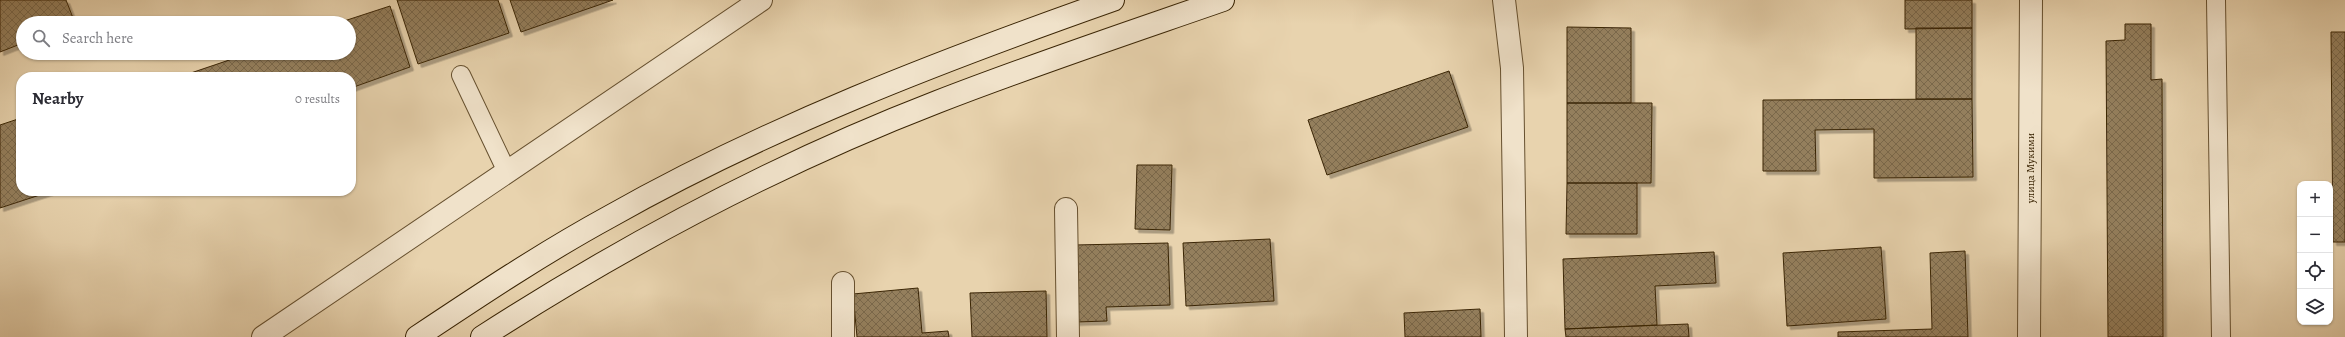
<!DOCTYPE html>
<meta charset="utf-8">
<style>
:root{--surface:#fff;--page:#f2f2f3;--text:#2b2b33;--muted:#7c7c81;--line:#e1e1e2}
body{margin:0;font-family:Alegreya,serif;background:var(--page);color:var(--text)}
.controls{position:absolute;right:12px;bottom:12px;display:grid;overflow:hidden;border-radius:8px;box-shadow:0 1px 3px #0004}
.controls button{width:36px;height:36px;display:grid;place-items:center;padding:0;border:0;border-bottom:1px solid var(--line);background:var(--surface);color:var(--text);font:20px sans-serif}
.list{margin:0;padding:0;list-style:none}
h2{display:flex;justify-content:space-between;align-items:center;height:52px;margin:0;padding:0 16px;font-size:17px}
h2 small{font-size:13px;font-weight:400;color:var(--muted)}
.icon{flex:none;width:22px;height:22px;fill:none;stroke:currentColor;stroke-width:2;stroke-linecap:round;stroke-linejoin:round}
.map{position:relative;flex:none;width:2345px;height:337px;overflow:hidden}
.search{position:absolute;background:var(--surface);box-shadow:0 1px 3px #0004;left:16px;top:16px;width:340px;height:44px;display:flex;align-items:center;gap:10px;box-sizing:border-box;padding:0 14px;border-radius:22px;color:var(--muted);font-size:15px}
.panel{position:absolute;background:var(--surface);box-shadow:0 1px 3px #0004;left:16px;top:72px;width:340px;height:124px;border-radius:16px}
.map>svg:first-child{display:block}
.building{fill:url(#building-cross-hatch);stroke:#3a2505;filter:url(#shadow)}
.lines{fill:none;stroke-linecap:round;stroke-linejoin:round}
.lane-casing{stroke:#66502f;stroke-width:20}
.street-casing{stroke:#66502f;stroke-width:24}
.secondary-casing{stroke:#3a2505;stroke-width:24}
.lane{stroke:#f0e2ca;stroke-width:18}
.street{stroke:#f0e2ca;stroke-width:22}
.secondary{stroke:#f0e2ca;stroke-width:22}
.labels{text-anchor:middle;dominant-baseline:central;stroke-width:3;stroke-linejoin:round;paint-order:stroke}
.street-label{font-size:11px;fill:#3a2505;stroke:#f0e2ca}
</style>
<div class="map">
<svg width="2345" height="337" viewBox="0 0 2345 337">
<defs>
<pattern id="building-cross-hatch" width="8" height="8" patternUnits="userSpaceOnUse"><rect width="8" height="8" fill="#947f5d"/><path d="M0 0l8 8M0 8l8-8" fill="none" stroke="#7a684b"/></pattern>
<filter id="shadow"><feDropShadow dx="3.5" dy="3.5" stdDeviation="0" flood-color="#0004"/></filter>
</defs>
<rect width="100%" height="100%" fill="#e8d3ae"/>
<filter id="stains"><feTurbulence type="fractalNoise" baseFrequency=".005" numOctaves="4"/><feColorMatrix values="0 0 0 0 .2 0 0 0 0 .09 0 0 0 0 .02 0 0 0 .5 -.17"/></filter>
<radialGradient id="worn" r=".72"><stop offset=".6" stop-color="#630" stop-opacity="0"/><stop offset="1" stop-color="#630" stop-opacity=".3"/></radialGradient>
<!-- building -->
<path class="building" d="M0,0H66L75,23H23V43L0,52Z
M397,0H498L509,33L418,64Z
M510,0H613L521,32Z
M1905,0H1972V28L1905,29Z
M390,6L410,67L351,88V77H179L250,53H349V23H338Z
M2125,24H2151V80L2162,79L2163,337H2108L2106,41L2125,40Z
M1567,27L1631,28V103H1567Z
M1916,28H1972V99H1916Z
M2331,32H2345V242H2333Z
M1449,71L1468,127L1327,175L1308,120Z
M1972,99L1973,177L1874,178V129L1815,130L1816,171H1763V100Z
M1567,103H1652L1651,183H1567Z
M21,118V191H52L0,208V125Z
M1137,165H1172L1170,230L1135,229Z
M1567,183H1637V234H1566Z
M1270,239L1274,301L1186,306L1183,243Z
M1168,243L1170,305L1106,307L1107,321L1076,322L1074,245Z
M1881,247L1886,319L1787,326L1783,253Z
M1965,251L1968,337H1838V332L1932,329L1930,253Z
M1714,252L1716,283L1655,286L1657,325L1565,329L1563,259Z
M918,288L922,333L948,331L949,337H857L853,294Z
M1046,291L1047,337H972L970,293Z
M1480,309L1481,337H1405L1404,313Z
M1688,324L1689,337H1566L1565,329Z"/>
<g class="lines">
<!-- lane casing -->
<g class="lane-casing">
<path id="lane" d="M2216,0L2221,337
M461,75L507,172"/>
</g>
<!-- street casing -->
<g class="street-casing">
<path id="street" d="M1504,0L1512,68L1516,337
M1066,209L1068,337
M263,337L761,0
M843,337V283
M2029,337L2031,0"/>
</g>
<!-- secondary casing -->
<g class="secondary-casing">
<path id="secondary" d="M417,337C480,295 543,253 609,217C768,127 940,61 1113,0
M482,337C625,245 779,163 937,102C1032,65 1128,33 1223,0"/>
</g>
<!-- lane -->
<use href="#lane" class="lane"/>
<!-- street -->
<use href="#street" class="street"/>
<!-- secondary -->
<use href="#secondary" class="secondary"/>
</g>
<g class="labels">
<!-- street labels -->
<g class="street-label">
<text transform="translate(2030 168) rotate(-90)">улица Мукими</text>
</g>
</g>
<rect width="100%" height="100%" filter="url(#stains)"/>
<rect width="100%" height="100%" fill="url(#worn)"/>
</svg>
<div class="controls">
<button>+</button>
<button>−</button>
<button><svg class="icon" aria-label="locate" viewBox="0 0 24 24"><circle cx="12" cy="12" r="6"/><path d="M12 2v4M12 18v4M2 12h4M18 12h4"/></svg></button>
<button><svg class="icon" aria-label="layers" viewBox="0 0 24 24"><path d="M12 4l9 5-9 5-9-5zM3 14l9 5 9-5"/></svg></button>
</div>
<div class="search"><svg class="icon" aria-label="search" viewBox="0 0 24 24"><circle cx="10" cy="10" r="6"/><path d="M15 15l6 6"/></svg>Search here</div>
<section class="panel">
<h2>Nearby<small>0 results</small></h2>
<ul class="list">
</ul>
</section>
</div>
